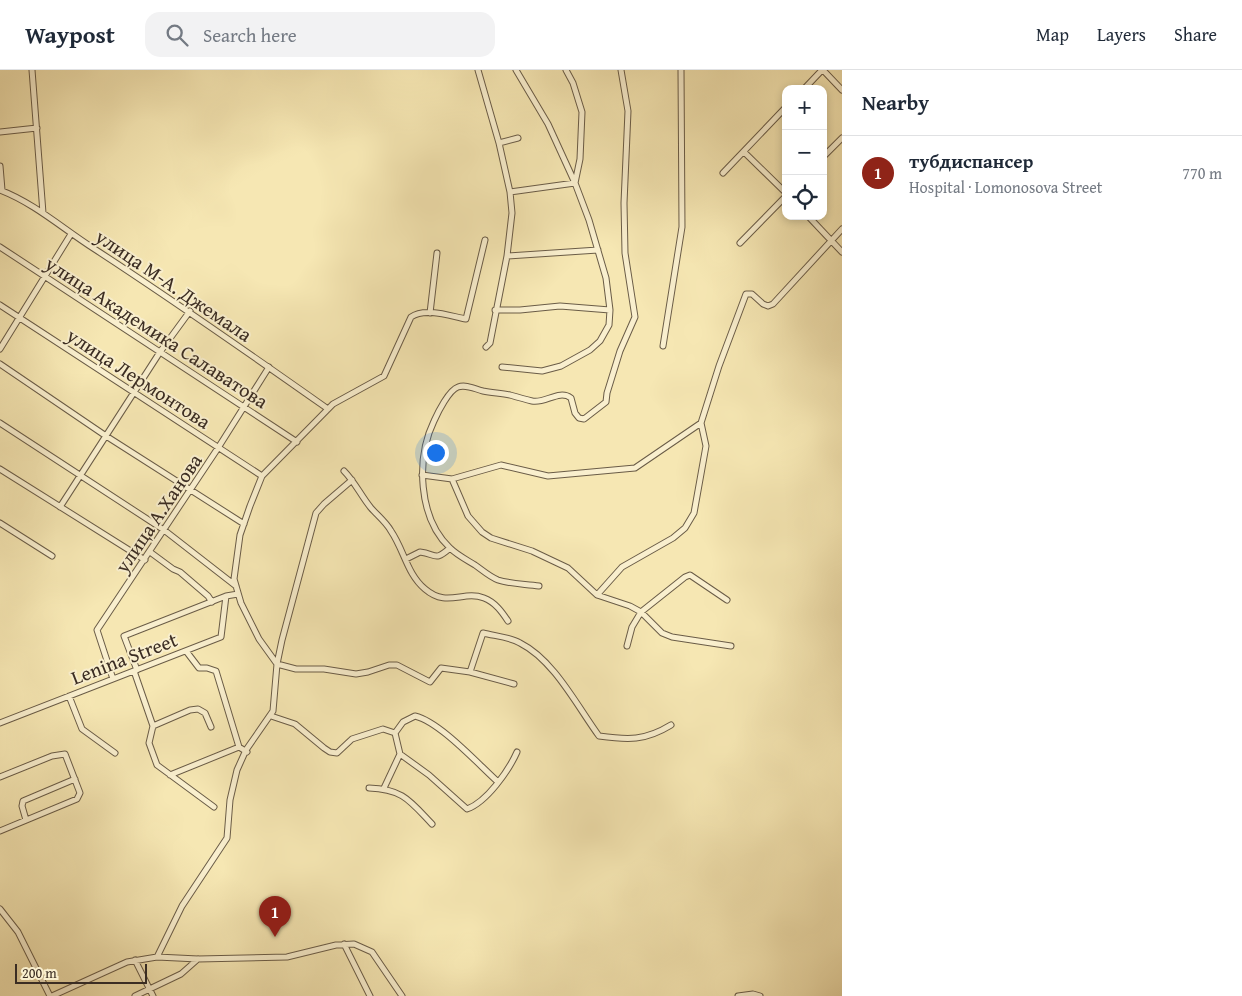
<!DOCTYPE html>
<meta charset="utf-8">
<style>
:root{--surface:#fff;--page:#f2f2f3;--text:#1f2937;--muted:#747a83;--line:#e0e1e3;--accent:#8f2418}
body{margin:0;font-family:"Gentium Book Plus",serif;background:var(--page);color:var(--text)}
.controls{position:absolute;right:15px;top:15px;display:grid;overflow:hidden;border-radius:10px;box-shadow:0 2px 8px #0003}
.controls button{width:45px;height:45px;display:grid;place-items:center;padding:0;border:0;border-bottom:1px solid var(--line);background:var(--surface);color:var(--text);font:25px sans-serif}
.scale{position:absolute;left:15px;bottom:12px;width:132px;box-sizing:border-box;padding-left:5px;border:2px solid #3b2d23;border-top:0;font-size:14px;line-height:18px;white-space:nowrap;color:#3b2d23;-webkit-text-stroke:4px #f9efce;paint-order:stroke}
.you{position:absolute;left:435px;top:382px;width:18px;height:18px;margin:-12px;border:4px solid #fff;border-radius:50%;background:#1a73e8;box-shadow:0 0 0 8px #1a73e833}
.badge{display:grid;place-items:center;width:32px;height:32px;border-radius:50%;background:var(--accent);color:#fff;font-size:16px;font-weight:700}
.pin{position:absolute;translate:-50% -41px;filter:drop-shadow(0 1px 2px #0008)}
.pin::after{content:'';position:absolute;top:26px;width:18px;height:15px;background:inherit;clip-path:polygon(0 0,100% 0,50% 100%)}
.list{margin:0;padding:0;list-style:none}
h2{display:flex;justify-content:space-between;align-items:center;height:65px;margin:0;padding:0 20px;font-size:21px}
h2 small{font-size:16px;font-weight:400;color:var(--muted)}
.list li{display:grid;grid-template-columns:32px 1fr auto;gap:15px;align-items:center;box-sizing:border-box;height:75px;padding:0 20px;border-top:1px solid var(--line)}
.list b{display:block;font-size:19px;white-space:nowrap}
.list p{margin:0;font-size:16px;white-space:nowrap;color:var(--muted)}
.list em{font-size:16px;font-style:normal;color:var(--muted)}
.icon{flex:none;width:28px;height:28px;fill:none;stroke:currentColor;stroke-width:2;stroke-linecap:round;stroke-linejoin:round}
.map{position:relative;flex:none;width:842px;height:926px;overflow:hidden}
header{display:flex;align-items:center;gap:30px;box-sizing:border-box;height:70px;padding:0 25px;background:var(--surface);border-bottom:1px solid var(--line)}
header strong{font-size:24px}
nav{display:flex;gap:28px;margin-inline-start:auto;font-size:18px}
.search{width:350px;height:45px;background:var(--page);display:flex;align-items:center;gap:12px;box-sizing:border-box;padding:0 18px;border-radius:15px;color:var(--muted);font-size:19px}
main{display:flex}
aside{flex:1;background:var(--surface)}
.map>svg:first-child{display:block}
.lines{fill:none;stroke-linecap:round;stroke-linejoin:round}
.minor-casing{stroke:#6a5c47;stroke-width:7}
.minor{stroke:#f9efce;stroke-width:5}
.labels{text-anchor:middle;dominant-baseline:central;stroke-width:4;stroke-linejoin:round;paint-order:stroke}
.street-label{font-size:20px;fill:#3b2d23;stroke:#f9efce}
</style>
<header>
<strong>Waypost</strong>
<div class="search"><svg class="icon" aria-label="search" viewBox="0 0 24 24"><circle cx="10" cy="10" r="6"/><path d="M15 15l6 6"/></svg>Search here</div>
<nav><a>Map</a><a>Layers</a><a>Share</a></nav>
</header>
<main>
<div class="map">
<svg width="842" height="926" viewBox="0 0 842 926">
<rect width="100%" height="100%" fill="#f6e7b3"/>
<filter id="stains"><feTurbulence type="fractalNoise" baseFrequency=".004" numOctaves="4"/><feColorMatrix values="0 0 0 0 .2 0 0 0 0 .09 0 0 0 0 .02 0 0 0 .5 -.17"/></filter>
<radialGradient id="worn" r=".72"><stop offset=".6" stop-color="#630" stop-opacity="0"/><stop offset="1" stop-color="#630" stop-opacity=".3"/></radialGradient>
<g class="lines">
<!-- minor casing -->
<g class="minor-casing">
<path id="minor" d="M32,0L43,143
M478,0L499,73L510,122L512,143L507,186L490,273L486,277
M823,0L842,20
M804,19L822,0
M0,62L37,58
M499,73L518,68
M744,82L786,123
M823,87L842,68
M0,96L2,120
M723,103L786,37
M0,120C34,133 62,158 93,178C173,230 250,284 328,339
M510,122L575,113L548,54L516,0
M808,146L842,182
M740,173L786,126
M0,177L297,372
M507,186L598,180
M0,235L262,406
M495,240H520L560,236L610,240
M430,243L437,183
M663,276L682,157L681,0
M0,279L71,164
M0,294L106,366L244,454
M502,297L542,301L561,296L590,280L600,271L609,255L610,240L606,208L589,150L575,113L580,89L582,42L573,13L566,0
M0,353L164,460L236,516
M0,399L145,490
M344,401C355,412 361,426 371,438C377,445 386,452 391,461C404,480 407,504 425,519C447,538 463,520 484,528C495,532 502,542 508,551
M422,405L452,409L468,446L482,462L491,468L532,481L568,498L597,525L630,536L641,542L662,563L672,567L731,576
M452,409L501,395L548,406L635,398L701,353L719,296L746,224H752L763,234L768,236L773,234L842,159
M60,437L160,282L190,241
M0,453L52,486
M150,482L173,499L180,502L208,526L212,532
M406,489L420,482C437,484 434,492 450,478
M539,516C526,514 510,514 498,510C490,507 482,500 475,495C467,490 457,485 450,478C418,448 416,388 434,351C438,342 449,320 458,317C466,314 475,319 483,321C492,323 501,323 510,325C517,327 524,329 532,331C545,334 559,319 571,328L575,343L579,348L584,349L606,332L607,323L620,281L635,247L625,183L624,133L628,41L621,0
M597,525L622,497L673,468L685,458L694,443L706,376L701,353
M627,576L632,557L641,542L685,507L690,505L727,530
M186,581L199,598H207L216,601L239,677L247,682
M277,594L259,569L241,533L234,509L240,465L250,436L262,406L333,334L384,306L411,247C425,237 450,246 466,249L485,170
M277,594L296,599H324L356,604L368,602L389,595H397L430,612L441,598L470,602L514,614
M137,600L124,566L226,526L238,524
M134,601L153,656L149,673L157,695L214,737
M470,602L483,563C495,566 510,567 520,573C554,590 577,636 599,666C628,670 645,671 671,655
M113,609L97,560L218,378L269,297
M69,626L82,659L115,683
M271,646L295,654L324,678L330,682L337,683L352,669L383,659L395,663
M0,653L221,567L226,526
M153,656L190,640L198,639L205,643L211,657
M395,663L403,652L415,646C440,652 477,693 498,712
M400,684L429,705L467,739C487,732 509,700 517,682
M170,705L239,677
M0,707L52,686L65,684L80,723L77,729L0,761
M369,718C403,719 410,731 432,754
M384,718L400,684L395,663
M26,750L22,736L23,731L75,709
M0,839L18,862L50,926
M344,874L370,926
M157,887L182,836L227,768L230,730L237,700L246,680L273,641L277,594L282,570L316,443L324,434L352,410
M135,890L153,926
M52,926L127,892L157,887L198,889L287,887L336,875L354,874L372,882L402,926
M135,926L181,904L198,889
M738,926L753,924L760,926"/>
</g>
<!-- minor -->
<use href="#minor" class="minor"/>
</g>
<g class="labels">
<!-- street labels -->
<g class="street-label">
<text transform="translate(174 215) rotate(34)">улица М-А. Джемала</text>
<text transform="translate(157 262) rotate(33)">улица Академика Салаватова</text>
<text transform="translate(139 308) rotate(33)">улица Лермонтова</text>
<text transform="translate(158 443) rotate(-56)">улица А.Ханова</text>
<text transform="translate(124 588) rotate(-21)">Lenina Street</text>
</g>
</g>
<rect width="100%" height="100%" filter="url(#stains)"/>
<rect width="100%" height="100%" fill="url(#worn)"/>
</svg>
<div class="controls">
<button>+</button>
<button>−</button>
<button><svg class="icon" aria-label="locate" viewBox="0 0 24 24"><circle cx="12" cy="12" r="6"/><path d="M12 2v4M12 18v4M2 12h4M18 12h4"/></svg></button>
</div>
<div class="scale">200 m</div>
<div class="you"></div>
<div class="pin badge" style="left:275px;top:867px">1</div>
</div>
<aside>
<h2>Nearby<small></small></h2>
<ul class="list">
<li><span class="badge">1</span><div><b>тубдиспансер</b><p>Hospital · Lomonosova Street</p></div><em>770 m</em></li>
</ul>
</aside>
</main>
